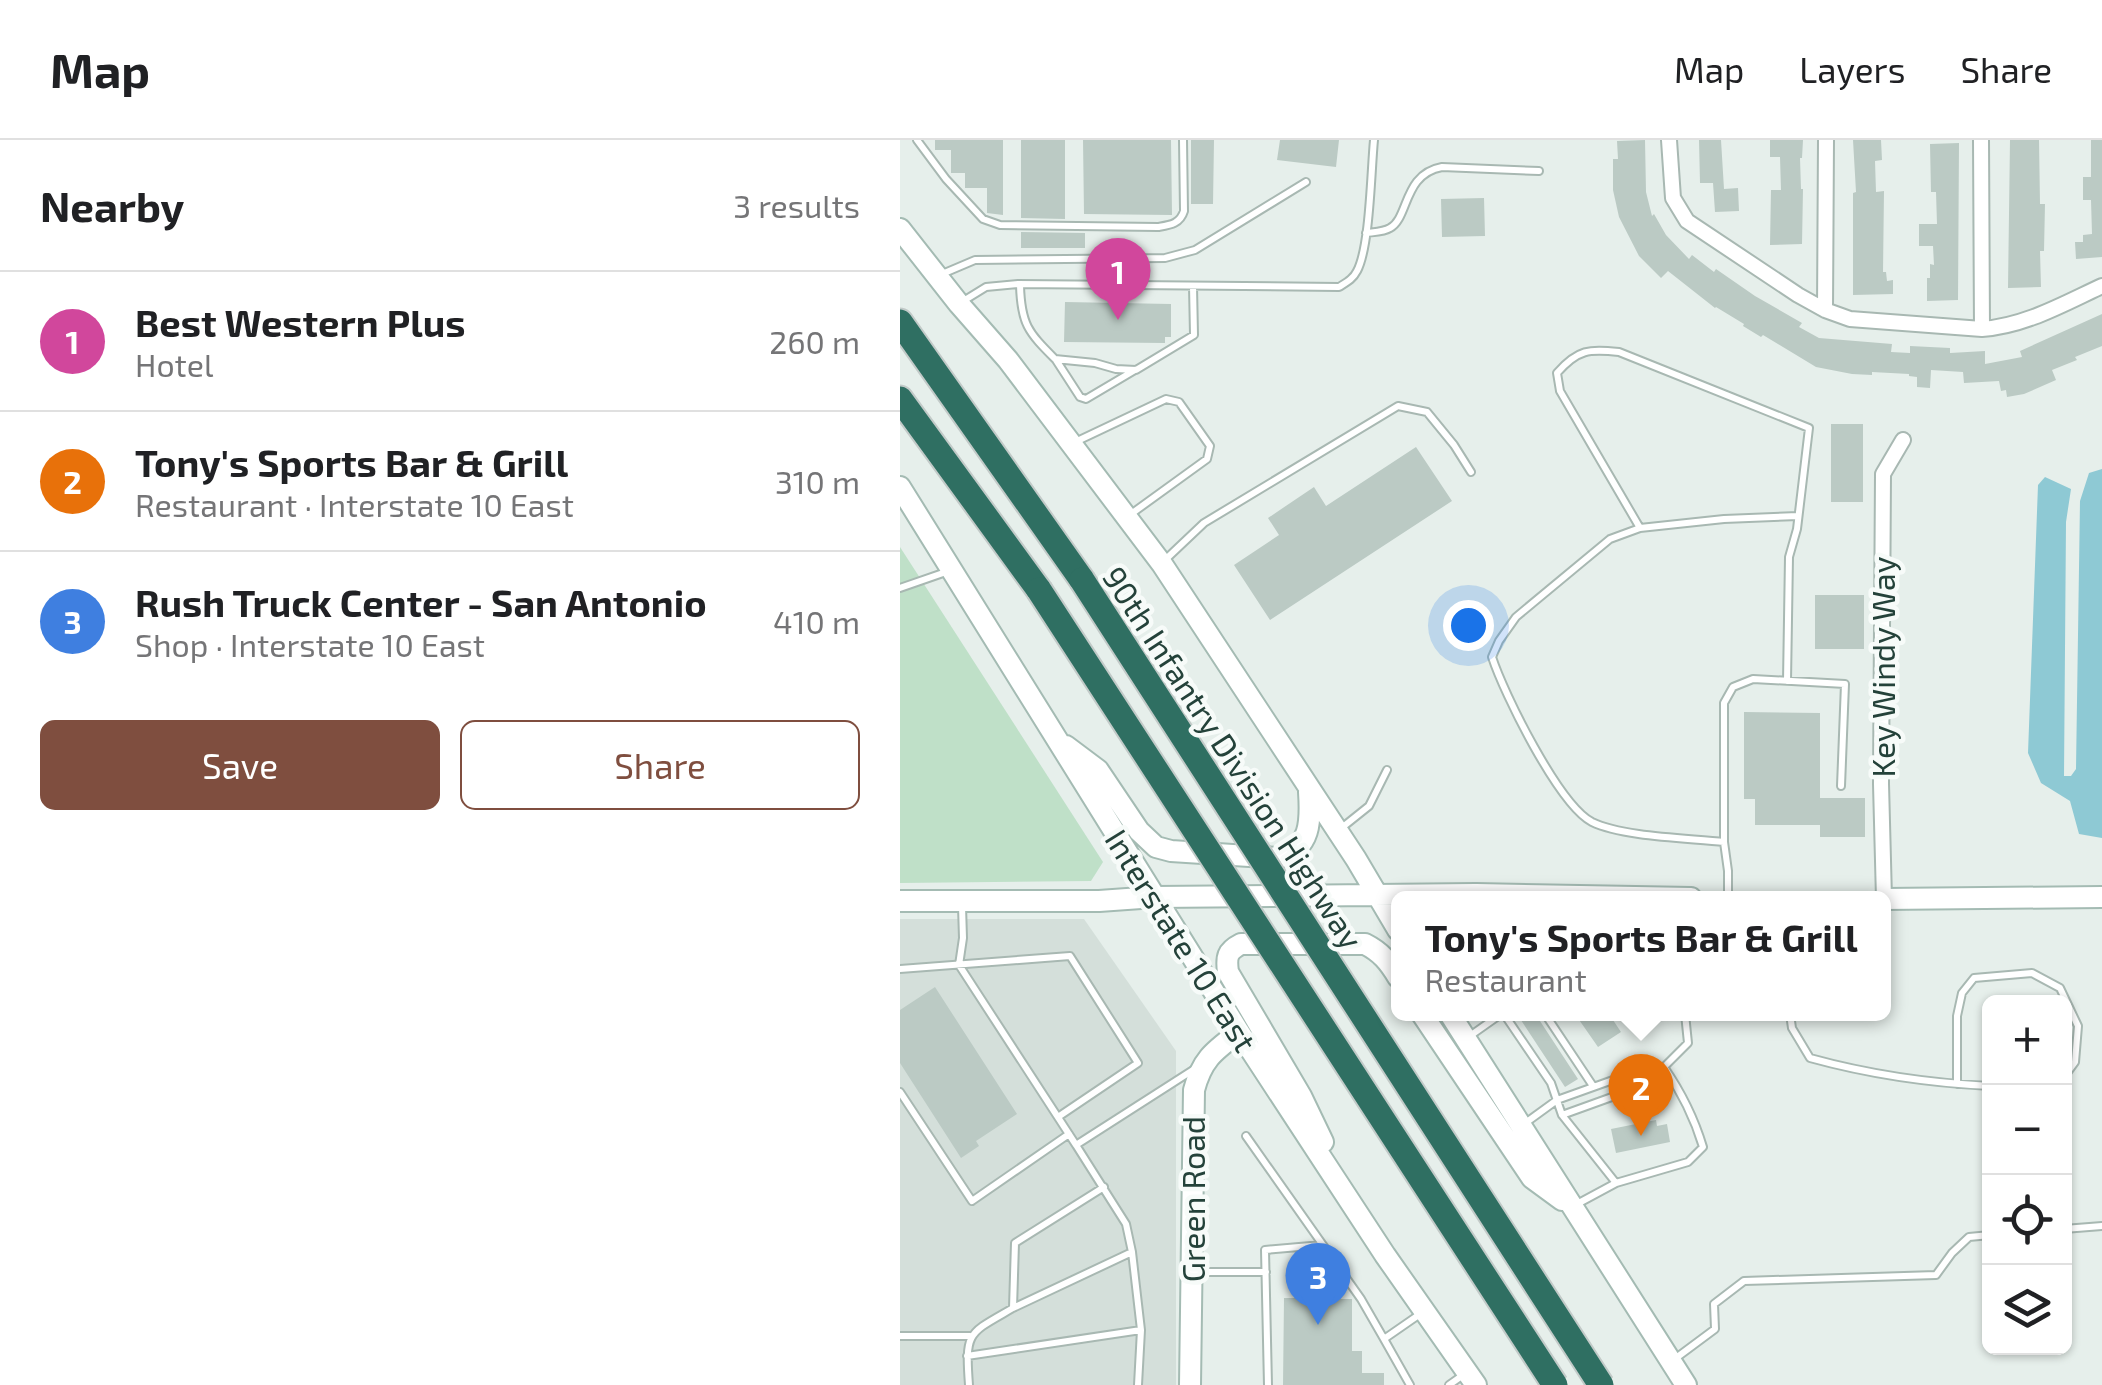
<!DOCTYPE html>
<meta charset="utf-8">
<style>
:root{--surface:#fff;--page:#f2f2f2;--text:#202124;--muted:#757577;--line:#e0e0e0;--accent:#7f4e3f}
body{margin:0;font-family:"Exo 2",sans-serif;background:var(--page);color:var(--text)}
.controls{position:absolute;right:30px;bottom:30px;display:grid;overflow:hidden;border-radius:15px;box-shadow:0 2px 8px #0004}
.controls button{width:90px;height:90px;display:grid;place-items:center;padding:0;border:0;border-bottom:2px solid var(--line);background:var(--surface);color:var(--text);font:50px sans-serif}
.you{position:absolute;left:568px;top:485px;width:35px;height:35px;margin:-25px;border:8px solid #fff;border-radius:50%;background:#1a73e8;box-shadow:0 0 0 15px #1a73e833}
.badge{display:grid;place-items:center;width:65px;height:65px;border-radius:50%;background:var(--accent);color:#fff;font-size:32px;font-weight:700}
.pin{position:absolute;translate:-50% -82px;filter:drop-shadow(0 2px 5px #0008)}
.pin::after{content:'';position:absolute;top:52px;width:35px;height:30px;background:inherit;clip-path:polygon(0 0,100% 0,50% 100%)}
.popup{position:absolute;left:491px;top:751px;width:500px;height:130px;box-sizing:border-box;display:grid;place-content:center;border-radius:15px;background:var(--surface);filter:drop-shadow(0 2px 8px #0005);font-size:32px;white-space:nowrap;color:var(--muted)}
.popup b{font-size:38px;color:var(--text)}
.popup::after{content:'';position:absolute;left:50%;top:100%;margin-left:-20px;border:20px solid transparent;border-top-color:var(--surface)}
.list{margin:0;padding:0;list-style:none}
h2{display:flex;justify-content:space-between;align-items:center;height:130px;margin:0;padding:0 40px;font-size:42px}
h2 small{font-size:32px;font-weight:400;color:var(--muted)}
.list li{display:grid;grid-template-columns:65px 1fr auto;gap:30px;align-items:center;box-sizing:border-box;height:140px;padding:0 40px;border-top:2px solid var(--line)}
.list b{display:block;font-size:38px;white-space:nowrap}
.list p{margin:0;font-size:32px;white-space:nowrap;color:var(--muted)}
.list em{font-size:32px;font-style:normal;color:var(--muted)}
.actions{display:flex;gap:20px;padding:30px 40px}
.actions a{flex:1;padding:22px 0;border:2px solid var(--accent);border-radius:15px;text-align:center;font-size:35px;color:var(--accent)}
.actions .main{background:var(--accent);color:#fff}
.icon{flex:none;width:55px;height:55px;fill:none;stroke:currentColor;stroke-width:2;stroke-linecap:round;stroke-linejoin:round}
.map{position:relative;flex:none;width:1202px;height:1245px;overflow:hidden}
header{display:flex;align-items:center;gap:60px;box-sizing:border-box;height:140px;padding:0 50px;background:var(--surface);border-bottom:2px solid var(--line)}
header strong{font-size:48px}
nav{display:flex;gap:55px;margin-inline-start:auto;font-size:35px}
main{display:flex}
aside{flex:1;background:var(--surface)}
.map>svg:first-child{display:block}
.built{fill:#d4dfda}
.green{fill:#bfe0c8}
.water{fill:#8ec9d4}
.building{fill:#bbcac4}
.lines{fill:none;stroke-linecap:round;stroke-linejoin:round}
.lane-casing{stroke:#a8b8b2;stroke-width:10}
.street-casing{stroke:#a8b8b2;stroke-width:18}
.secondary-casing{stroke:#a4bbb3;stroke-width:24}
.highway-casing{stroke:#c2cac8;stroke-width:29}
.lane{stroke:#fff;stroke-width:6}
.street{stroke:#fff;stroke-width:14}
.secondary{stroke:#fff;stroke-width:20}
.highway{stroke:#2f6f62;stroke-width:25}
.highway-bridge-casing{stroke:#c2cac8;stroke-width:29;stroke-linecap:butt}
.highway-bridge{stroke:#2f6f62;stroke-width:25}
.labels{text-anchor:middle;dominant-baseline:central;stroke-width:9;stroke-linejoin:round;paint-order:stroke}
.street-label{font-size:32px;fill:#24423a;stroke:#f7fbf9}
</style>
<header>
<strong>Map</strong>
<nav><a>Map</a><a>Layers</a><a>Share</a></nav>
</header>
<main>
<aside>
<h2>Nearby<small>3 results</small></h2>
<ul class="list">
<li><span class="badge" style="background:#d1479c">1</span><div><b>Best Western Plus</b><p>Hotel</p></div><em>260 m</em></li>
<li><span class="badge" style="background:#e8710a">2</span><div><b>Tony's Sports Bar &amp; Grill</b><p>Restaurant · Interstate 10 East</p></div><em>310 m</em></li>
<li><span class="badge" style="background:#3f7fe0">3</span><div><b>Rush Truck Center - San Antonio</b><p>Shop · Interstate 10 East</p></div><em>410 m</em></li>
</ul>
<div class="actions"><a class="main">Save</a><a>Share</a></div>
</aside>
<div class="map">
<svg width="1202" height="1245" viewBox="0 0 1202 1245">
<rect width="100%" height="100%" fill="#e6efeb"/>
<!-- built -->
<path class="built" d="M0,779H184L276,911V1245H0Z"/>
<!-- green -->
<path class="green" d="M0,407L203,722L191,741L0,743Z"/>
<!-- water -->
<path class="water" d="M1202,329V698L1179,694L1170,661L1141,643L1128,613L1138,345L1145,337L1171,349L1166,382L1164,636H1171L1176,629L1180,361L1189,333Z"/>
<!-- building -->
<path class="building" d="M35,0H103V75L87,73V48H65V33H51V10H35Z
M121,0H165V79L121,78Z
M183,0H271L272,75L184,74Z
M291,0H314L313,64H291Z
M380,0H439L436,27L377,20Z
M745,0L746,52L752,76L754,74L766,95L789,119L792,115L814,132L816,129L855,156L902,183L899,187L919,198L992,204L991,212L1010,213V206L1050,208V213L1085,211V224L1122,217L1120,211L1202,174V206L1175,217L1177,220L1152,230L1156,240L1124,254L1107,257L1106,250L1101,251L1099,241L1064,243L1063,232L1031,230L1030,248L1017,247V237L1009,236V234L972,232V235L952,234L916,227L863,195L861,197L843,186L844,184L816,167L815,168L768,131L761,138L739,116L719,77L713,50V19H718L717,1Z
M799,0H821L824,49L838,48L839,71L815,72L813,43H800Z
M870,0H903L902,18H900L901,49H903L902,104L870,105L871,50H881L880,17H870Z
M953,0H981L982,20L975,21L976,52L984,51L983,132H986L987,141L993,140V154L953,155V53L956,52Z
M1110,0H1139L1140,64H1145L1144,111H1140L1141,147L1108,148Z
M1191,0H1202V117L1176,119L1175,102H1183V95L1192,94L1191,60H1183V37H1191Z
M1059,3L1058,160L1027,161V138H1030V124L1034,125L1033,106H1019V84H1037L1036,52H1031L1030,4Z
M584,58L585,96L542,97L541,59Z
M121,92L185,93V108H121Z
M165,162L271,164V197H265V203L164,202Z
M931,284H963V362H931Z
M516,307L552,361L370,480L334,425L379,395L368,378L414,347L426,366Z
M915,455H964V509H915Z
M844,572L920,573V658H965V697H920V685H855V659H844Z
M35,847L117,974L76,1001L79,1006L61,1018L0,923V870Z
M617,874H629L632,881H640L678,939L665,947Z
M675,874H709L721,892L698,907Z
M756,980L757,986L767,984L770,1002L716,1013L711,989Z
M413,1150H439V1159H452V1211H462V1233H484V1245H383L384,1158H413Z"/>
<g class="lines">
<!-- lane casing -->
<g class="lane-casing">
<path id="lane" d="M17,0L46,39L83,79L100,85L258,87C270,85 280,84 284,71L283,0
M466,93C473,92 484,92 490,88C509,78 503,34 542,27L639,31
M42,134L75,120L265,118L295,110L406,42
M120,145C121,184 128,192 155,219L195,223L216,229L236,230L294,195L293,146
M60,163L86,147L118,144L439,147C447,142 453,139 457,131C470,107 471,30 474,0
M156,220L180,257L186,259L235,230
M173,303L266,259L279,262L310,306L307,319L231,374
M740,388L660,251L657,233C678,209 689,209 719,212L909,288L897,389L889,417L887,541
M266,419L304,383L498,266L527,272L554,305L571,332
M0,448L46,432
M439,690L469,666L487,630
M824,702C788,698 723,697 692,682C659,665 604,554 592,517L599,501L616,477L710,399L740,388L824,379L898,376
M828,758V731L824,702V563L833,547L853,539L945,544L941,646
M62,766L63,798L59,825L176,1005L293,930
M0,829L170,816L238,923L158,977
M604,874L651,943L662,975L716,1043L677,1064
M645,874L693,946
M890,874L892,888L910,918C968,934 1029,943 1090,946
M636,875L639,874
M567,898L601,874
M1057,944V876L1062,853L1074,838L1132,833L1160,848L1178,886L1175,922L1164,937
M0,952L72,1061L169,994
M662,975L723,953L764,927L788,903L785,874
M624,984L657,960L738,931L758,928
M346,996L461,1159L484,1199L523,1172
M176,1005L226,1084L232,1112L241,1190L238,1245
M716,1043L788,1022L803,1007C794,977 782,953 764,927
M1164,1089L1202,1086
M297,1132H366
M113,1168L232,1112
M0,1196H70
M484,1199L510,1245
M67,1216L241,1190
M776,1218L815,1189L814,1164L844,1141L1036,1135L1052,1113L1069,1097L1090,1095
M69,1245C65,1191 68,1194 113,1168L115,1103L204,1047
M368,1245L365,1110L422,1105
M549,1245L566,1233"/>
</g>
<!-- street casing -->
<g class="street-casing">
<path id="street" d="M769,0L773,58L787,81L898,155L925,170L950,179L1082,189C1125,186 1163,164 1202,146
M1081,0L1082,189
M925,170L926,0
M984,759L981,644L983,334L1003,300"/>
</g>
<!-- secondary casing -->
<g class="secondary-casing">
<path id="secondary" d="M0,89L59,164L108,220L262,424L456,719L498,790
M0,347L339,892L485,1115L576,1245
M166,606L198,630L239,691L256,707L271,711L379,718C411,708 411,681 409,652
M984,759L1202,757
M0,761H199L255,757L576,754L791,758
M522,874L632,1038L662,1060
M550,874L786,1245
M423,1002L401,956L328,832C326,817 327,811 341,804H465C481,812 489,822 498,837
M290,1245L294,950C302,919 314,911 339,892"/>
</g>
<!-- highway casing -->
<g class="highway-casing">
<path id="highway" d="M0,182L182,440
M0,259L139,450"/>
</g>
<!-- lane -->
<use href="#lane" class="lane"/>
<!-- street -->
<use href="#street" class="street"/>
<!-- secondary -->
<use href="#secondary" class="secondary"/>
<!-- highway -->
<use href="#highway" class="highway"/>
<!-- highway-bridge casing -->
<g class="highway-bridge-casing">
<path id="highway-bridge" d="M182,440L701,1245
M139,450L655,1245"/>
</g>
<!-- highway-bridge -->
<use href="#highway-bridge" class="highway-bridge"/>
</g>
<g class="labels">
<!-- street labels -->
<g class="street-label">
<text transform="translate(982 527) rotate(-90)">Key Windy Way</text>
<text transform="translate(334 617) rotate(57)">90th Infantry Division Highway</text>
<text transform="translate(282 800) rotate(58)">Interstate 10 East</text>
<text transform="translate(292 1059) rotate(-90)">Green Road</text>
</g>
</g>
</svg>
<div class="controls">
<button>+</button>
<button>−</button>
<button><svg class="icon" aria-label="locate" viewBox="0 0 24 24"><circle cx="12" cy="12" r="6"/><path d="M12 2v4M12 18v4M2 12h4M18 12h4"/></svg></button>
<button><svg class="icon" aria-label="layers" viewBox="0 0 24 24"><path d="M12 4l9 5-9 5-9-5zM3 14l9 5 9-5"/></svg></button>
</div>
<div class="you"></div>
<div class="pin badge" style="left:218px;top:180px;background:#d1479c">1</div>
<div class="pin badge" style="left:741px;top:996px;background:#e8710a">2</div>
<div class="popup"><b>Tony's Sports Bar &amp; Grill</b>Restaurant</div>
<div class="pin badge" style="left:418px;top:1185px;background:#3f7fe0">3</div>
</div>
</main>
